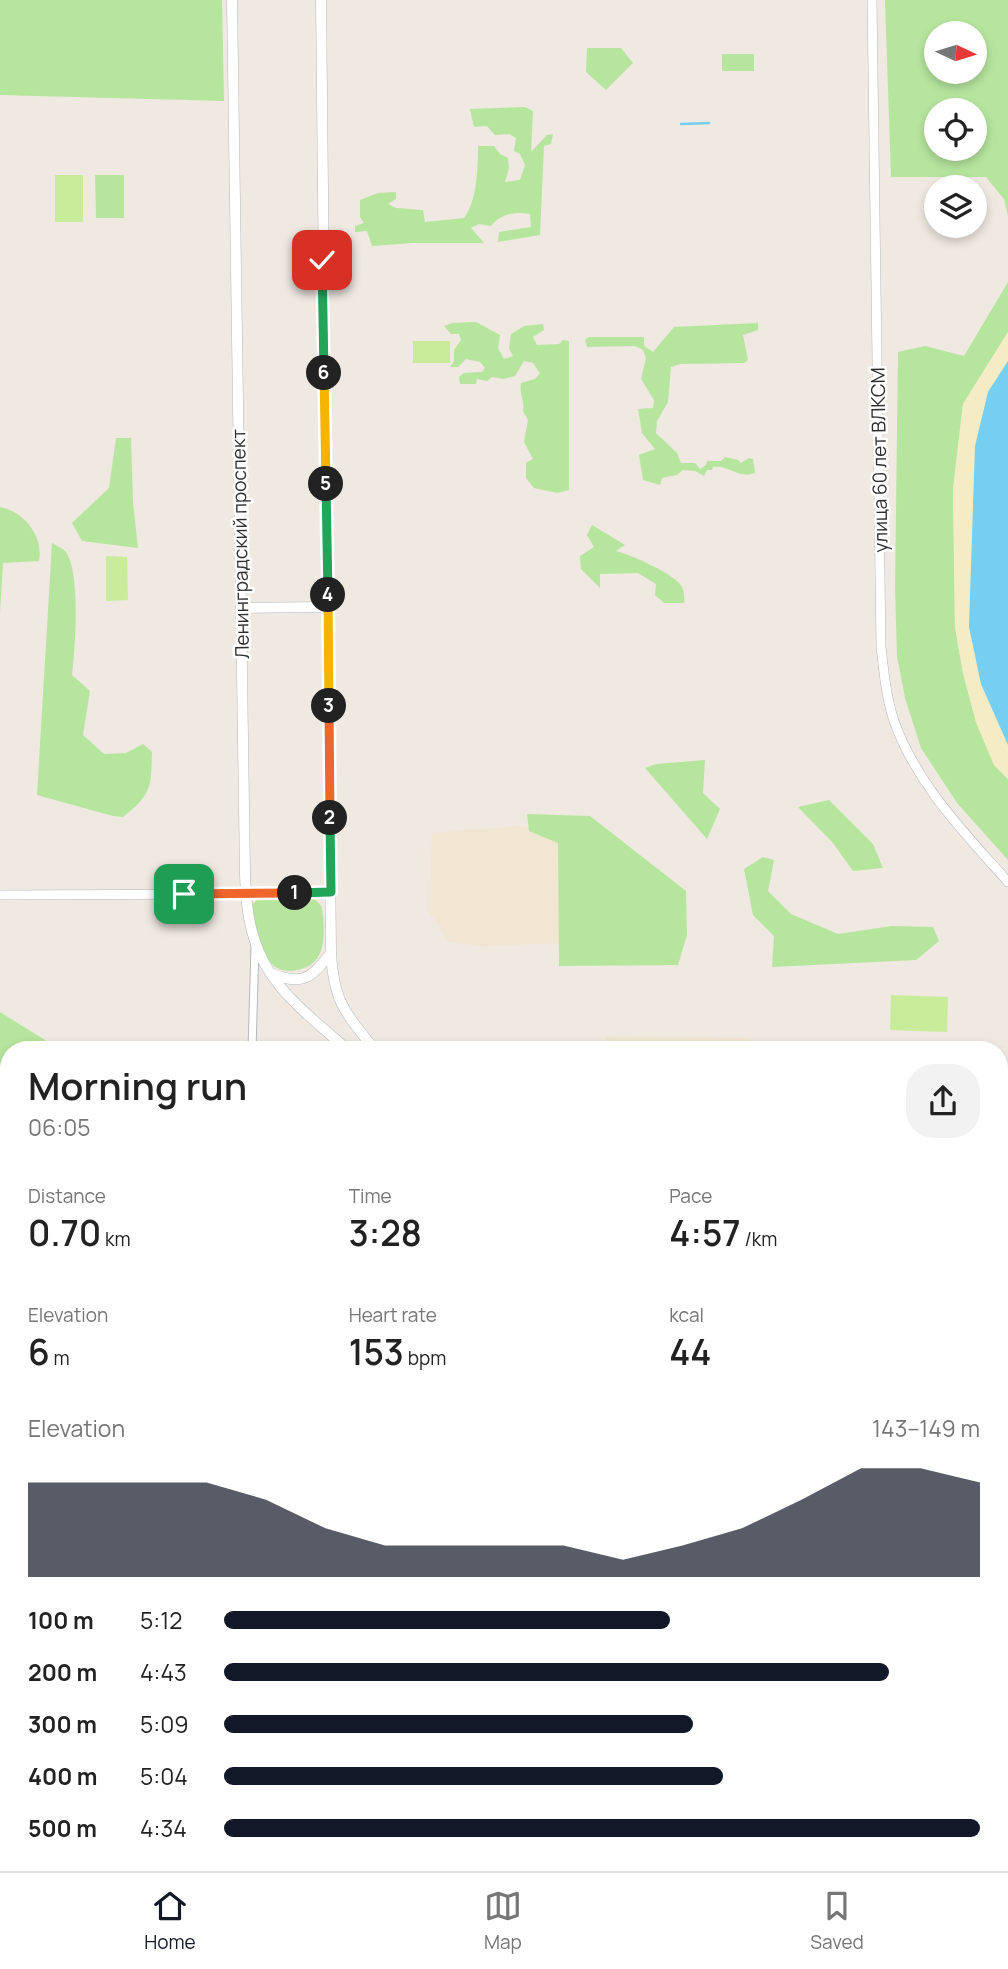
<!DOCTYPE html>
<html lang="en">
<head>
<meta charset="utf-8">
<style>
	:root { --surface:#fff; --page:#f2f2f2; --text:#222; --muted:#767676; --line:#e0e0e0; --accent:#111827 }
	body { margin:0; font-family:Manrope,sans-serif; background:var(--page); color:var(--text); height:100vh; display:flex; flex-direction:column; font-size:26px; white-space:nowrap }
	* { box-sizing:border-box; margin:0 }
	p { font-size:23px; color:var(--muted) }
	.icon { flex:none; width:38px; height:38px; fill:none; stroke:currentColor; stroke-width:2; stroke-linecap:round; stroke-linejoin:round }
	.map { position:relative; flex:1; overflow:hidden }
	.drawer { position:absolute; left:0px; top:1041px; width:1008px; height:831px; display:flex; flex-direction:column; background:var(--surface); border-radius:28px 28px 0 0; box-shadow:0 4px 10px #0003 }
	.drawer>* { flex:none }
	.needle { width:46px; rotate:94deg }
	.buttons { position:absolute; left:924px; top:21px; display:grid; gap:14px }
	.buttons a { display:grid; place-items:center; width:63px; height:63px; border-radius:50%; background:var(--surface); box-shadow:0 4px 10px #0003; font-size:35px }
	.pin { position:absolute; display:grid; place-items:center; width:60px; height:60px; color:#fff; margin:-30px; border-radius:14px; box-shadow:0 4px 10px #0006 }
	.km { position:absolute; width:35px; height:35px; margin:-18px; border-radius:50%; background:#222; color:#fff; font-size:19px; line-height:35px; text-align:center }
	.round { display:grid; place-items:center; flex:none; width:74px; height:74px; border-radius:28px; background:var(--page) }
	.overview { display:flex; align-items:center; justify-content:space-between; height:119px; padding:0 28px }
	h1 { font-size:38px; font-weight:600; line-height:52px }
	.metrics { display:grid; grid-template-columns:repeat(3,1fr); gap:10px; height:119px; padding:7px 28px }
	.metrics div { display:grid; align-content:center }
	.metrics b { font-size:35px; font-weight:600 }
	.metrics small { font-size:19px; font-weight:400 }
	.metrics p { font-size:19px }
	.chart { height:196px; padding:14px 28px }
	.chart p { display:flex; justify-content:space-between }
	.chart svg { width:100%; height:126px; margin-top:7px; fill:var(--accent); opacity:.7 }
	ul { padding:0 28px; list-style:none; font-size:23px }
	li { display:grid; grid-template-columns:112px 84px 1fr; align-items:center; height:52px }
	li i { height:18px; border-radius:9px; background:var(--accent) }
	.dock { display:flex; justify-content:space-around; align-items:center; height:98px; border-top:2px solid var(--line); background:var(--surface); font-size:19px; color:var(--muted) }
	.dock a { display:grid; justify-items:center; gap:4px }
	.dock .active { color:var(--accent) }
	.map>svg:first-child { display:block }
	.education { fill:#f0e6d1 }
	.green { fill:#b6e59e; fill-rule:evenodd }
	.sand { fill:#f3ecc5 }
	.pitch { fill:#c9ec9a }
	.water { fill:#75cff0 }
	.lines { fill:none; stroke-linecap:round; stroke-linejoin:round }
	.stream { stroke:#75cff0; stroke-width:2.5 }
	.river { stroke:#75cff0; stroke-width:14 }
	.minor-casing { stroke:#b4b7c1; stroke-width:9 }
	.tertiary-casing { stroke:#b4b7c1; stroke-width:10 }
	.secondary-casing { stroke:#b4b7c1; stroke-width:11 }
	.minor { stroke:#fff; stroke-width:7 }
	.tertiary { stroke:#fff; stroke-width:9 }
	.secondary { stroke:#fff; stroke-width:10 }
	.split-1-casing { stroke:#fff; stroke-width:14 }
	.split-2-casing { stroke:#fff; stroke-width:14 }
	.split-3-casing { stroke:#fff; stroke-width:14 }
	.split-4-casing { stroke:#fff; stroke-width:14 }
	.split-5-casing { stroke:#fff; stroke-width:14 }
	.split-6-casing { stroke:#fff; stroke-width:14 }
	.split-7-casing { stroke:#fff; stroke-width:14 }
	.split-1 { stroke:#f0652b; stroke-width:9 }
	.split-2 { stroke:#22a559; stroke-width:9 }
	.split-3 { stroke:#f0652b; stroke-width:9 }
	.split-4 { stroke:#f5b400; stroke-width:9 }
	.split-5 { stroke:#22a559; stroke-width:9 }
	.split-6 { stroke:#f5b400; stroke-width:9 }
	.split-7 { stroke:#22a559; stroke-width:9 }
	.labels { text-anchor:middle; dominant-baseline:central; stroke-width:5; stroke-linejoin:round; paint-order:stroke }
	.street-label { font-size:19px; fill:#2e2e2e; stroke:#fff }
</style>
</head>
<body>
<div class="map">
<svg width="1008" height="1871" viewBox="0 0 1008 1871">
	<rect width="100%" height="100%" fill="#efe9e1"/>
	<path class="education" d="M518,826L597,836L570,943L482,946L449,942L429,911L432,833Z
		M606,1036L744,1038L756,1041L761,1050H607Z"/>
	<path class="green" d="M0,0H222L224,101L0,95Z
		M885,0H1008V216L1004,199L986,177H891ZM936,33H975V72H936ZM936,110H975V149H936Z
		M587,48H621L633,63L606,90L586,72Z
		M722,54H754V71H722Z
		M525,107L533,111L531,152L547,135L553,134L551,144L544,146L540,235L498,242L499,232L531,227L530,214C515,211 500,214 491,226L479,224L471,228L484,243H412L372,246L367,231L355,232V226L364,223L360,217V200L378,193L396,192V199L388,204L396,208L423,210L425,222L464,218C477,202 478,168 478,146H494L500,154L508,158L509,168L505,182L520,180L525,165L520,154L514,151L516,138L509,134L495,135L487,126L474,127L470,109Z
		M95,175H124V218H96Z
		M1008,282V332L963,404L953,489L955,627L963,673L976,722L994,765L1008,779V860L957,803L921,748L905,698L897,656L895,589L898,352L925,346L964,356Z
		M476,322L500,335L498,348L504,359L513,356L509,348L511,334L524,326L543,324L544,330L533,337L537,345L559,344L563,340L569,341V490L557,493L534,488L526,478V463L533,459L524,442L528,420L523,411C525,400 519,394 521,383L535,379L540,373L533,363L524,361L515,376L503,379L492,377L487,381L477,379L476,384H460L459,377L464,373L482,372L485,368L480,362L466,359L458,367H450L454,361V350L461,340L459,334H451L444,326L452,323Z
		M758,323V330L743,335L748,360L744,363L680,364L671,367L668,402L657,421L656,433L677,453L681,463H695L700,469L706,465L707,461H721L725,457L738,460L741,463L749,458L753,459L755,473C736,479 731,465 713,467L712,470H707L704,476L695,471L683,470L677,475L662,478L660,485L643,480L639,455L655,449L642,433L638,409L653,408L654,400L641,379L646,358L643,350L635,346L587,347L585,340L589,337H644V346L653,352L674,327Z
		M116,438H131L133,502L138,548L82,541L72,523L109,488Z
		M0,507C24,511 44,537 39,561L3,563L0,613Z
		M592,525L625,545L616,551C629,554 669,572 678,582C684,587 685,596 684,603H664L655,595L656,584L638,573L600,574V588L581,569L580,556L594,547L587,535Z
		M52,543C56,545 63,549 66,552C81,575 75,648 72,675L90,691L83,735L104,754L126,753L143,744L152,752C151,787 152,794 123,817L113,816L37,795Z
		M705,760L703,793L720,809L707,839L645,768L656,764Z
		M829,800L873,844L883,868L853,871L833,843L798,807Z
		M527,814L590,816L686,891L687,935L678,965L559,966L558,843L529,831Z
		M763,857L774,860L768,891L791,914L838,934L892,926L933,927L939,941L916,960L772,967L774,936L753,915L744,869Z
		M308,896C314,899 318,901 321,906C325,917 325,946 319,955C315,964 306,968 297,970C262,978 256,932 251,907L258,898Z
		M0,1012L61,1050H9V1852H0Z
		M1008,1554V1678L999,1682V1558Z
		M999,1702H1008V1829L999,1830Z
		M101,1864H556L553,1871H110Z
		M579,1864H683L681,1869L648,1864L628,1871H590Z
		M804,1864H921L906,1871H808Z"/>
	<path class="sand" d="M1008,332V361L988,392L981,684L1008,745V779L994,765L976,722L963,673L955,627L953,489L963,404Z"/>
	<path class="pitch" d="M55,175H83V222H55Z
		M413,341H450V363H413Z
		M106,556L127,557L128,600L106,601Z
		M891,995L948,997L947,1032L890,1030Z"/>
	<path class="water" d="M1008,361V745L981,684L969,627L975,446L988,392Z
		M0,1852H9V1864H101L110,1871H85L79,1865H69L53,1871L0,1869Z"/>
	<g class="lines">
		<path class="stream" d="M681,124L709,123
			M0,1116L9,1122
			M9,1777L4,1781L9,1798"/>
		<path class="river" d="M508,1871L517,1864"/>
		<g class="minor-casing">
			<path id="minor" d="M252,1050L255,946"/>
		</g>
		<g class="tertiary-casing">
			<path id="tertiary" d="M872,0L881,647C884,672 886,697 894,721C917,785 964,832 1008,882
				M0,895L245,894
				M999,1418L1008,1413"/>
		</g>
		<g class="secondary-casing">
			<path id="secondary" d="M232,0L245,874C247,969 281,992 348,1050
				M321,0L331,953C334,1003 345,1012 375,1050
				M241,608L328,607
				M245,894L331,893
				M270,973C303,986 310,979 331,953
				M766,1864L769,1871
				M780,1864L783,1871"/>
		</g>
		<use href="#minor" class="minor"/>
		<use href="#tertiary" class="tertiary"/>
		<use href="#secondary" class="secondary"/>
	</g>
	<g class="lines">
		<g class="split-1-casing">
			<path id="split-1" d="M184,894L295,893"/>
		</g>
		<g class="split-2-casing">
			<path id="split-2" d="M295,893L331,892L330,818"/>
		</g>
		<g class="split-3-casing">
			<path id="split-3" d="M329,706L330,818"/>
		</g>
		<g class="split-4-casing">
			<path id="split-4" d="M328,595L329,706"/>
		</g>
		<g class="split-5-casing">
			<path id="split-5" d="M326,484L328,595"/>
		</g>
		<g class="split-6-casing">
			<path id="split-6" d="M324,373L326,484"/>
		</g>
		<g class="split-7-casing">
			<path id="split-7" d="M322,260L324,373"/>
		</g>
		<use href="#split-1" class="split-1"/>
		<use href="#split-2" class="split-2"/>
		<use href="#split-3" class="split-3"/>
		<use href="#split-4" class="split-4"/>
		<use href="#split-5" class="split-5"/>
		<use href="#split-6" class="split-6"/>
		<use href="#split-7" class="split-7"/>
	</g>
	<g class="labels">
		<g class="street-label">
			<text transform="translate(879 460) rotate(-91)">улица 60 лет ВЛКСМ</text>
			<text transform="translate(240 544) rotate(-91)">Ленинградский проспект</text>
		</g>
	</g>
</svg>
<div class="buttons">
<a><svg class="needle" viewBox="-14 -14 28 28"><path d="M0-13l5 13h-10z" fill="#e53935"/><path d="M0 13l5-13h-10z" fill="#767676"/></svg></a>
<a><svg class="icon" aria-label="locate" viewBox="0 0 24 24"><circle cx="12" cy="12" r="6"/><path d="M12 2v4M12 18v4M2 12h4M18 12h4"/></svg></a>
<a><svg class="icon" aria-label="layers" viewBox="0 0 24 24"><path d="M12 4l9 5-9 5-9-5zM3 14l9 5 9-5"/></svg></a>
</div>
<div class="pin" style="left:184px;top:894px;background:#1e9e55"><svg class="icon" aria-label="arrive" viewBox="0 0 24 24"><path d="M6 21V4h12l-3 4 3 4H6"/></svg></div>
<div class="pin" style="left:322px;top:260px;background:#d93025"><svg class="icon" aria-label="check" viewBox="0 0 24 24"><path d="M5 12l5 5 9-10"/></svg></div>
<b class="km" style="left:295px;top:893px">1</b>
<b class="km" style="left:330px;top:818px">2</b>
<b class="km" style="left:329px;top:706px">3</b>
<b class="km" style="left:328px;top:595px">4</b>
<b class="km" style="left:326px;top:484px">5</b>
<b class="km" style="left:324px;top:373px">6</b>
<section class="drawer">
<div class="overview"><div><h1>Morning run</h1><p>06:05</p></div><a class="round"><svg class="icon" aria-label="share" viewBox="0 0 24 24"><path d="M12 15V3M7 8l5-5 5 5M5 13v7h14v-7"/></svg></a></div>
<div class="metrics">
<div><p>Distance</p><b>0.70<small> km</small></b></div>
<div><p>Time</p><b>3:28</b></div>
<div><p>Pace</p><b>4:57<small> /km</small></b></div>
</div>
<div class="metrics">
<div><p>Elevation</p><b>6<small> m</small></b></div>
<div><p>Heart rate</p><b>153<small> bpm</small></b></div>
<div><p>kcal</p><b>44</b></div>
</div>
<div class="chart"><p><span>Elevation</span>143–149 m</p>
<svg viewBox="0 0 160 44" preserveAspectRatio="none"><path d="M0 44V11L10 11L20 11L30 11L40 17L50 27L60 33L70 33L80 33L90 33L100 38L110 33L120 27L130 17L140 6L150 6L160 11V44z"/></svg>
</div>
<ul>
<li><b>100 m</b>5:12<i style="width:59%"></i></li>
<li><b>200 m</b>4:43<i style="width:88%"></i></li>
<li><b>300 m</b>5:09<i style="width:62%"></i></li>
<li><b>400 m</b>5:04<i style="width:66%"></i></li>
<li><b>500 m</b>4:34<i style="width:100%"></i></li>
</ul>
</section>
</div>
<nav class="dock">
<a class="active"><svg class="icon" aria-label="home" viewBox="0 0 24 24"><path d="M3 11l9-7 9 7M6 9v11h12V9"/></svg>Home</a>
<a><svg class="icon" aria-label="map" viewBox="0 0 24 24"><path d="M3 6l6-2 6 2 6-2v14l-6 2-6-2-6 2zM9 4v14M15 6v14"/></svg>Map</a>
<a><svg class="icon" aria-label="saved" viewBox="0 0 24 24"><path d="M7 4h10v16l-5-4-5 4z"/></svg>Saved</a>
</nav>
</body>
</html>
